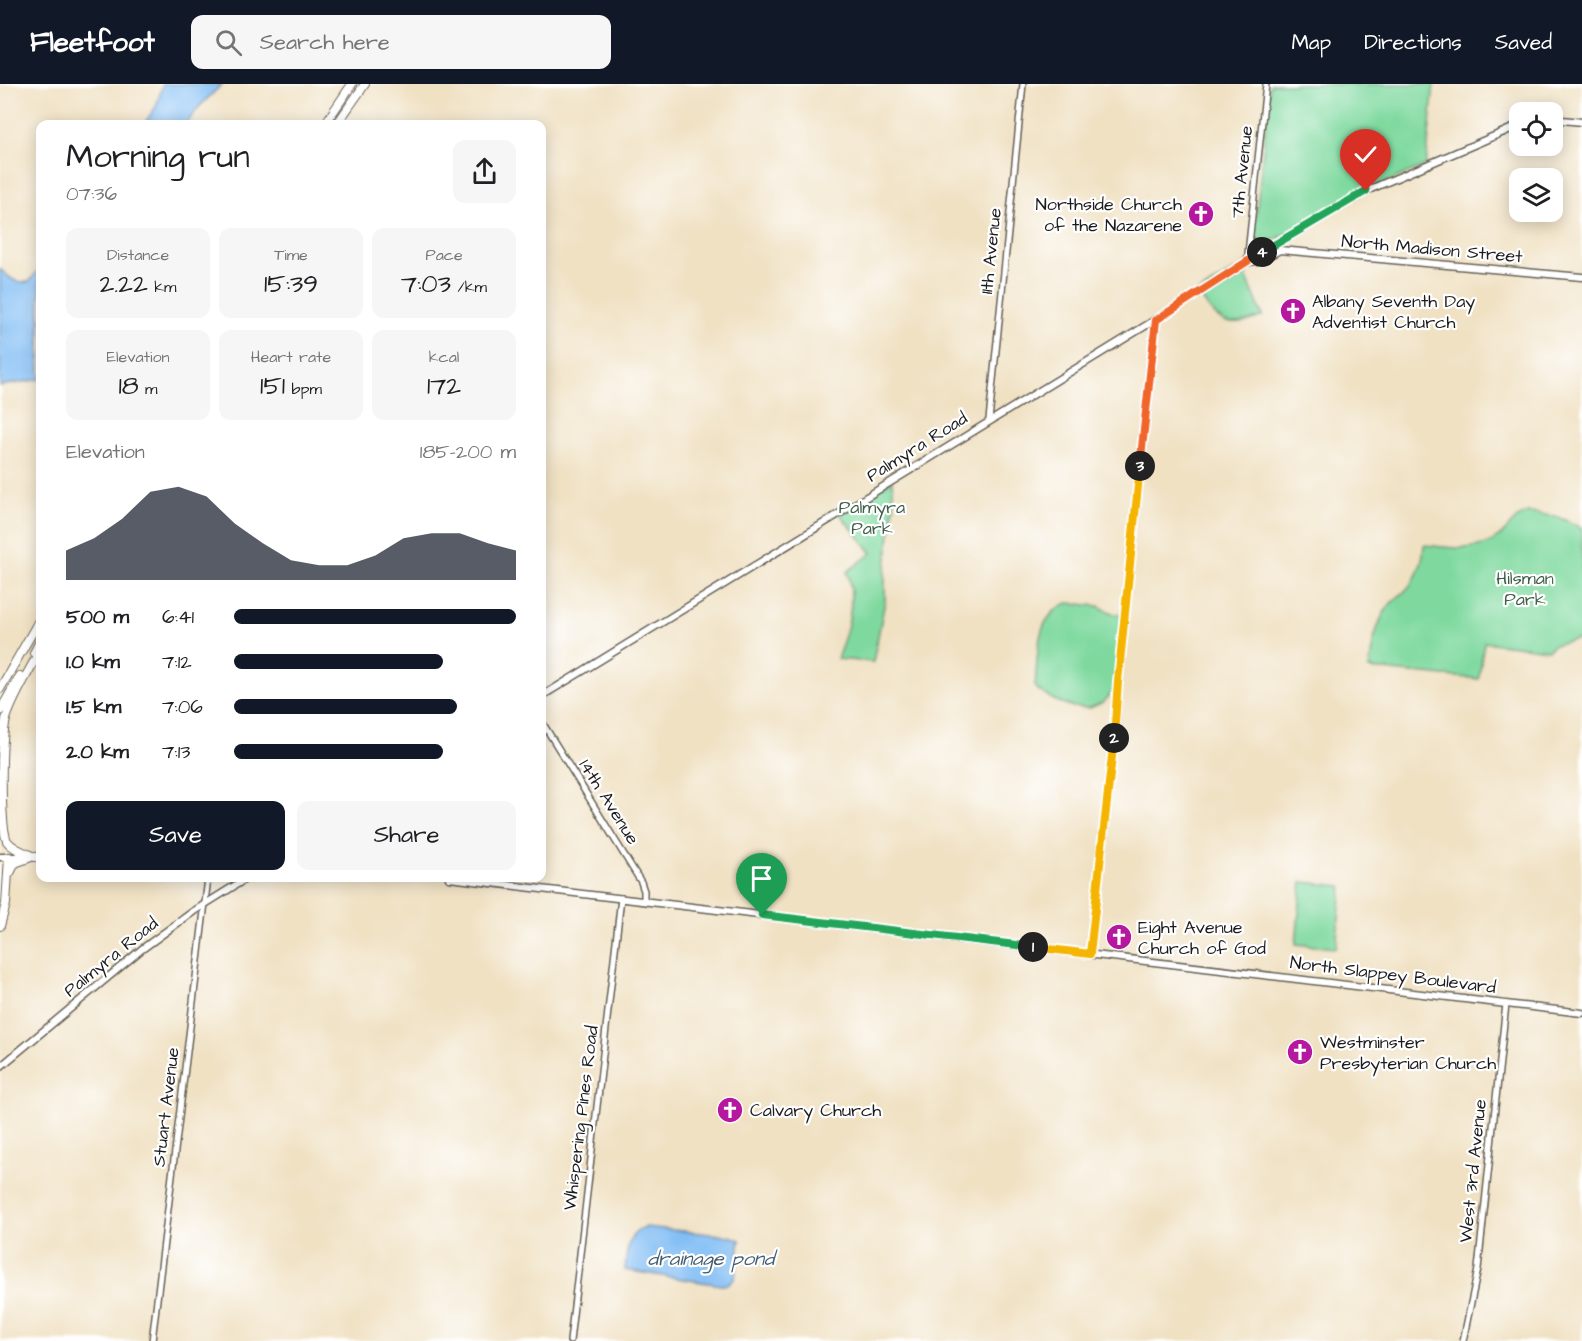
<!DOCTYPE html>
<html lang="en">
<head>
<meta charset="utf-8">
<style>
	:root { --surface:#fff; --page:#f6f6f6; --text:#202124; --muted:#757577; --accent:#111827 }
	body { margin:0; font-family:"Architects Daughter",sans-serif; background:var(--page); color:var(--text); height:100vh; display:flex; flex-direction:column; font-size:22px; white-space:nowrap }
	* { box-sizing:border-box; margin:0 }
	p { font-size:20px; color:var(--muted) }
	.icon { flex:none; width:33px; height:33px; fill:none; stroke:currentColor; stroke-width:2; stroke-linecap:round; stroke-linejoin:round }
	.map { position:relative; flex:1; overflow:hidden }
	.side { position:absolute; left:36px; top:36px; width:510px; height:762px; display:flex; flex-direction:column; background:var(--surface); border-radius:12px; box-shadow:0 3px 15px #0003 }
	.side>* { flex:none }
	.buttons { position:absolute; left:1509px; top:18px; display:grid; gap:12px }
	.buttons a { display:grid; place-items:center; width:54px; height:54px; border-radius:12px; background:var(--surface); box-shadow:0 3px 15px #0003; font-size:30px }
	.pin { position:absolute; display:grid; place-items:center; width:51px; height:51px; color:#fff; margin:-62px -26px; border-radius:50% 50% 50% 0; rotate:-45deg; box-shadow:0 0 6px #0007 }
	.pin .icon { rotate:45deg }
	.km { position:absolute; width:30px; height:30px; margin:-15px; border-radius:50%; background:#222; color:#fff; font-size:16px; line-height:30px; text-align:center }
	.round { display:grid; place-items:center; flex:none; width:63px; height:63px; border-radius:12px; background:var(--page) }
	.headline { display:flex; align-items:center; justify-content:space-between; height:102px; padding:0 30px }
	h1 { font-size:33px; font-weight:600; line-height:45px }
	.figures { display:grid; grid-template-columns:repeat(3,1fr); gap:9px; height:102px; padding:6px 30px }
	.figures div { display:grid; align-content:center; border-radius:12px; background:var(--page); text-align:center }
	.figures b { font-size:26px; font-weight:600 }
	.figures small { font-size:16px; font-weight:400 }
	.figures p { font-size:16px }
	.chart { height:168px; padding:12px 30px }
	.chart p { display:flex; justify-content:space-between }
	.chart svg { width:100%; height:108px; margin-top:6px; fill:var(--accent); opacity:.7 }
	.cta { display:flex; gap:12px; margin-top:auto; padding:12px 30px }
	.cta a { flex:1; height:69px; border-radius:12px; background:var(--accent); color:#fff; font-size:24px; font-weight:600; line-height:69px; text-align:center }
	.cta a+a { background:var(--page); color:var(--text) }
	ul { padding:0 30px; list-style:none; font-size:20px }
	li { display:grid; grid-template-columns:96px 72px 1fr; align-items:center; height:45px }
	li i { height:15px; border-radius:8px; background:var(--accent) }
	header { display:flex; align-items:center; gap:36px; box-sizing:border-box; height:84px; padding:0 30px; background:var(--accent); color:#fff }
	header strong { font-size:28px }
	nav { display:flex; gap:33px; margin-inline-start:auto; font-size:21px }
	.search { width:420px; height:54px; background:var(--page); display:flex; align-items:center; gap:15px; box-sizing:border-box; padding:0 21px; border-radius:12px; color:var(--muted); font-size:22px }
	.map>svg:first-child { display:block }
	.green { fill:#7fd99f; stroke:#4e7a5e; stroke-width:1.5 }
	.water { fill:#81bdf4; stroke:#4e6c88; stroke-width:1.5 }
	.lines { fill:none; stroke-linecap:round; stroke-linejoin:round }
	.tertiary-casing { stroke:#666156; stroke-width:8 }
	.secondary-casing { stroke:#666156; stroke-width:9 }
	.primary-casing { stroke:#666156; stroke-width:9 }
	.motorway-casing { stroke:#666156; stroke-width:10 }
	.tertiary { stroke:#fff; stroke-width:5 }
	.secondary { stroke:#fff; stroke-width:6 }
	.primary { stroke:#fff; stroke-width:6 }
	.motorway { stroke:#fff; stroke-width:8 }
	.split-1-casing { stroke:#fff; stroke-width:12 }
	.split-2-casing { stroke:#fff; stroke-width:12 }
	.split-3-casing { stroke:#fff; stroke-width:12 }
	.split-4-casing { stroke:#fff; stroke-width:12 }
	.split-5-casing { stroke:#fff; stroke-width:12 }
	.split-1 { stroke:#22a559; stroke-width:8 }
	.split-2 { stroke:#f5b400; stroke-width:8 }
	.split-3 { stroke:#f5b400; stroke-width:8 }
	.split-4 { stroke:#f0652b; stroke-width:8 }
	.split-5 { stroke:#22a559; stroke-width:8 }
	.labels { text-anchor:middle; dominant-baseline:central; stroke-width:4.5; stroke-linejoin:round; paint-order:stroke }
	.street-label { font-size:18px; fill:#1c1c1c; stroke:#fff }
	.poi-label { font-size:18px; fill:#1c1c1c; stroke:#fff; text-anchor:start }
	.park-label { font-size:18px; fill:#3f5e4a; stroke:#fff }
	.water-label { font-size:20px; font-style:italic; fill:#445c72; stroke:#fff }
</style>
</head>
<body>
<header>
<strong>Fleetfoot</strong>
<div class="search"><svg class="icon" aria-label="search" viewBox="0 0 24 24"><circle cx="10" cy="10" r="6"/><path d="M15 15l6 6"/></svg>Search here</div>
<nav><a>Map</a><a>Directions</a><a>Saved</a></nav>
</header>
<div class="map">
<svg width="1582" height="1257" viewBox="0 0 1582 1257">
	<rect width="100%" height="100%" fill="#fff"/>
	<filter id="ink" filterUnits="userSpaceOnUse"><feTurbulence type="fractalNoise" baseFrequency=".0167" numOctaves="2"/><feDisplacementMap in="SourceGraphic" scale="12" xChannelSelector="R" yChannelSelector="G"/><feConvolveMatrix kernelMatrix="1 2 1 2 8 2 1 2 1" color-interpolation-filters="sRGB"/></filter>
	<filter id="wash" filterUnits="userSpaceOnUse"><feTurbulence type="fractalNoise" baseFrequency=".008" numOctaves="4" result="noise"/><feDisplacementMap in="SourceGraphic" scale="24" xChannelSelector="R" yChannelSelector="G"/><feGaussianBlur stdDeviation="1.35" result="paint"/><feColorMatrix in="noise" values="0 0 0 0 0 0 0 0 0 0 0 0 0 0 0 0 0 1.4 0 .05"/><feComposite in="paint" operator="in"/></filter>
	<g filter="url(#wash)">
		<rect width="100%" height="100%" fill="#f0e1c3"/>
		<path class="green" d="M1270,0H1434L1426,81L1366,107L1305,143L1271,157L1257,156L1254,151Z
			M1246,179V192L1263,232C1226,247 1218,239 1198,209Z
			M892,396L894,422L885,489V517L873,578L837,575C847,549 857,516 847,488L872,469L839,429Z
			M1529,429C1549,431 1565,433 1582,445V554L1553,561L1548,566L1484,558L1479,595L1369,585C1372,564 1375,541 1388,523C1392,517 1399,513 1405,507C1417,495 1423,478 1424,461C1449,464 1479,469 1500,452C1510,444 1514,432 1529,429Z
			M1068,519L1098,522L1114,530L1125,531L1116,604L1104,618L1090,624L1073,623L1054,616L1039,607L1035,602C1039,571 1033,533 1068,519Z
			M1302,798L1342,802L1336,864L1296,860Z"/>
		<path class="water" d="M163,0H222L199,23L186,40H144L156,23Z
			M40,184V295L0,302V185C10,194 15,200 29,198Z
			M645,1143L730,1152L740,1156L735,1194L729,1200L721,1201L625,1186C627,1168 626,1150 645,1143Z"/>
	</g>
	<g filter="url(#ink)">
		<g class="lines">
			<g class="tertiary-casing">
				<path id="tertiary" d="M1247,179L1266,0
					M989,336L1023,0
					M542,638L641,798L644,807V817
					M1090,870L1117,632L1118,597L1156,235
					M152,1257L208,794
					M570,1257L621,814
					M1463,1257L1478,1185L1506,920"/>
			</g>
			<g class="secondary-casing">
				<path id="secondary" d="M1552,35L1582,38
					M1248,178L1258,177L1280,166L1582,193
					M542,612L1230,190L1256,172L1366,107L1520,41
					M0,983L142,865L194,827L247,794"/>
			</g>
			<g class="primary-casing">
				<path id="primary" d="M0,773H40
					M449,794L1582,929"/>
			</g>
			<g class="motorway-casing">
				<path id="motorway" d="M325,40L352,0
					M337,40L365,0
					M34,569L40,557
					M0,605L40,535
					M0,627L20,592
					M35,773C25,769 13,765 7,757C0,741 0,652 7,632C15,609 29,588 40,566
					M10,789L15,779L31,773
					M0,842L6,820L9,773"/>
			</g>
			<use href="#tertiary" class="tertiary"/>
			<use href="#secondary" class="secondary"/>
			<use href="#primary" class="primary"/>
			<use href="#motorway" class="motorway"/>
		</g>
	</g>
	<g class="lines" filter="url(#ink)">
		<g class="split-1-casing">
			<path id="split-1" d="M762,831L1033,863"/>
		</g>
		<g class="split-2-casing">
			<path id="split-2" d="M1033,863L1090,870L1114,654"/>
		</g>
		<g class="split-3-casing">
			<path id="split-3" d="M1114,654L1118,597L1140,382"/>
		</g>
		<g class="split-4-casing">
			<path id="split-4" d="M1140,382L1156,236L1262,168"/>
		</g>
		<g class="split-5-casing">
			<path id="split-5" d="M1262,168L1366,107"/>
		</g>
		<use href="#split-1" class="split-1"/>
		<use href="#split-2" class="split-2"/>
		<use href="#split-3" class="split-3"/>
		<use href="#split-4" class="split-4"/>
		<use href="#split-5" class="split-5"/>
	</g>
	<defs>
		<g id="church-disc" transform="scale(1.35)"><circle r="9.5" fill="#b5179e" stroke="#fff"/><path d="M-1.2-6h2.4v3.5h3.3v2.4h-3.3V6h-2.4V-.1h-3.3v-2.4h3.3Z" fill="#fff"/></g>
	</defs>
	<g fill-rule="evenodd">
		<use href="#church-disc" x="1201" y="130"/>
		<use href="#church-disc" x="1293" y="227"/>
		<use href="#church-disc" x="1119" y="853"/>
		<use href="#church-disc" x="1300" y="968"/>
		<use href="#church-disc" x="730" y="1026"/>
	</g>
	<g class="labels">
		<g class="street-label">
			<text transform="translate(1242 88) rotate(-84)">7th Avenue</text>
			<text transform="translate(1432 165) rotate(5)">North Madison Street</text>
			<text transform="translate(991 167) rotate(-84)">11th Avenue</text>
			<text transform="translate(917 363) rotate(-32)">Palmyra Road</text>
			<text transform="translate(609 718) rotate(58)">14th Avenue</text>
			<text transform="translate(111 873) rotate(-39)">Palmyra Road</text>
			<text transform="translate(1393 891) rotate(7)">North Slappey Boulevard</text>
			<text transform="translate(166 1023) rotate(-83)">Stuart Avenue</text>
			<text transform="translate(581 1034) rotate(-83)">Whispering Pines Road</text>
			<text transform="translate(1473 1087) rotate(-84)">West 3rd Avenue</text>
		</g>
		<g class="poi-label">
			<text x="1182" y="120" text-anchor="end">Northside Church<tspan x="1182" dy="21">of the Nazarene</tspan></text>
			<text x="1312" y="217">Albany Seventh Day<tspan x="1312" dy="21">Adventist Church</tspan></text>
			<text x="1138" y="843">Eight Avenue<tspan x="1138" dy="21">Church of God</tspan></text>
			<text x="1320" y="958">Westminster<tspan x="1320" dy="21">Presbyterian Church</tspan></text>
			<text x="750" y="1026">Calvary Church</text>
		</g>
		<g class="park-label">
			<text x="872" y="423">Palmyra<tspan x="872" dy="21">Park</tspan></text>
			<text x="1525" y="494">Hilsman<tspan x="1525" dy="21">Park</tspan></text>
		</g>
		<g class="water-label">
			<text x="711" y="1175">drainage pond</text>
		</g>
	</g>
</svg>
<div class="buttons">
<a><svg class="icon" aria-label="locate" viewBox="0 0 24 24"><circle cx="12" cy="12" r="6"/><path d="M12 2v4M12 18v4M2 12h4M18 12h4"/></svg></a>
<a><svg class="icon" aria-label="layers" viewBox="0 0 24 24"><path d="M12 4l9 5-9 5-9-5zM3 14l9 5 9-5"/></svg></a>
</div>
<div class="pin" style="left:762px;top:831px;background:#1e9e55"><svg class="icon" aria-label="arrive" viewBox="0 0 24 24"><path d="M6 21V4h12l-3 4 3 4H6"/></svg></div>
<div class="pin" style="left:1366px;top:107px;background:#d93025"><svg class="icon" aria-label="check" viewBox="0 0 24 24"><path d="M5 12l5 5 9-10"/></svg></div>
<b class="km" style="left:1033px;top:863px">1</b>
<b class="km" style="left:1114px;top:654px">2</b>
<b class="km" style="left:1140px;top:382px">3</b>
<b class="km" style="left:1262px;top:168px">4</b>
<section class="side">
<div class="headline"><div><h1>Morning run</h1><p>07:36</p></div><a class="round"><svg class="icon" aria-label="share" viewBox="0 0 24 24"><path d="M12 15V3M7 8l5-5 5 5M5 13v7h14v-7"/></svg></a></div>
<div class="figures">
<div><p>Distance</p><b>2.22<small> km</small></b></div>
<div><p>Time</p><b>15:39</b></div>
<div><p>Pace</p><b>7:03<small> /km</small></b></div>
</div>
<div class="figures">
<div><p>Elevation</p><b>18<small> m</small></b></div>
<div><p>Heart rate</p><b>151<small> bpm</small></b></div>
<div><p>kcal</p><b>172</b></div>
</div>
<div class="chart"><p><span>Elevation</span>185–200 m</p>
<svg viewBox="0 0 160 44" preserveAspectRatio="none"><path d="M0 44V32L10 27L20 19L30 8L40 6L50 10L60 21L70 29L80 36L90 38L100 38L110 34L120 27L130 25L140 25L150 29L160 32V44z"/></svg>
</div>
<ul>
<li><b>500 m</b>6:41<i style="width:100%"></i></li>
<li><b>1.0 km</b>7:12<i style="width:74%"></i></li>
<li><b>1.5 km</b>7:06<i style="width:79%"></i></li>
<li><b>2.0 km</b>7:13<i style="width:74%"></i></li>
</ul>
<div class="cta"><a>Save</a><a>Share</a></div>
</section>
</div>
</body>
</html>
